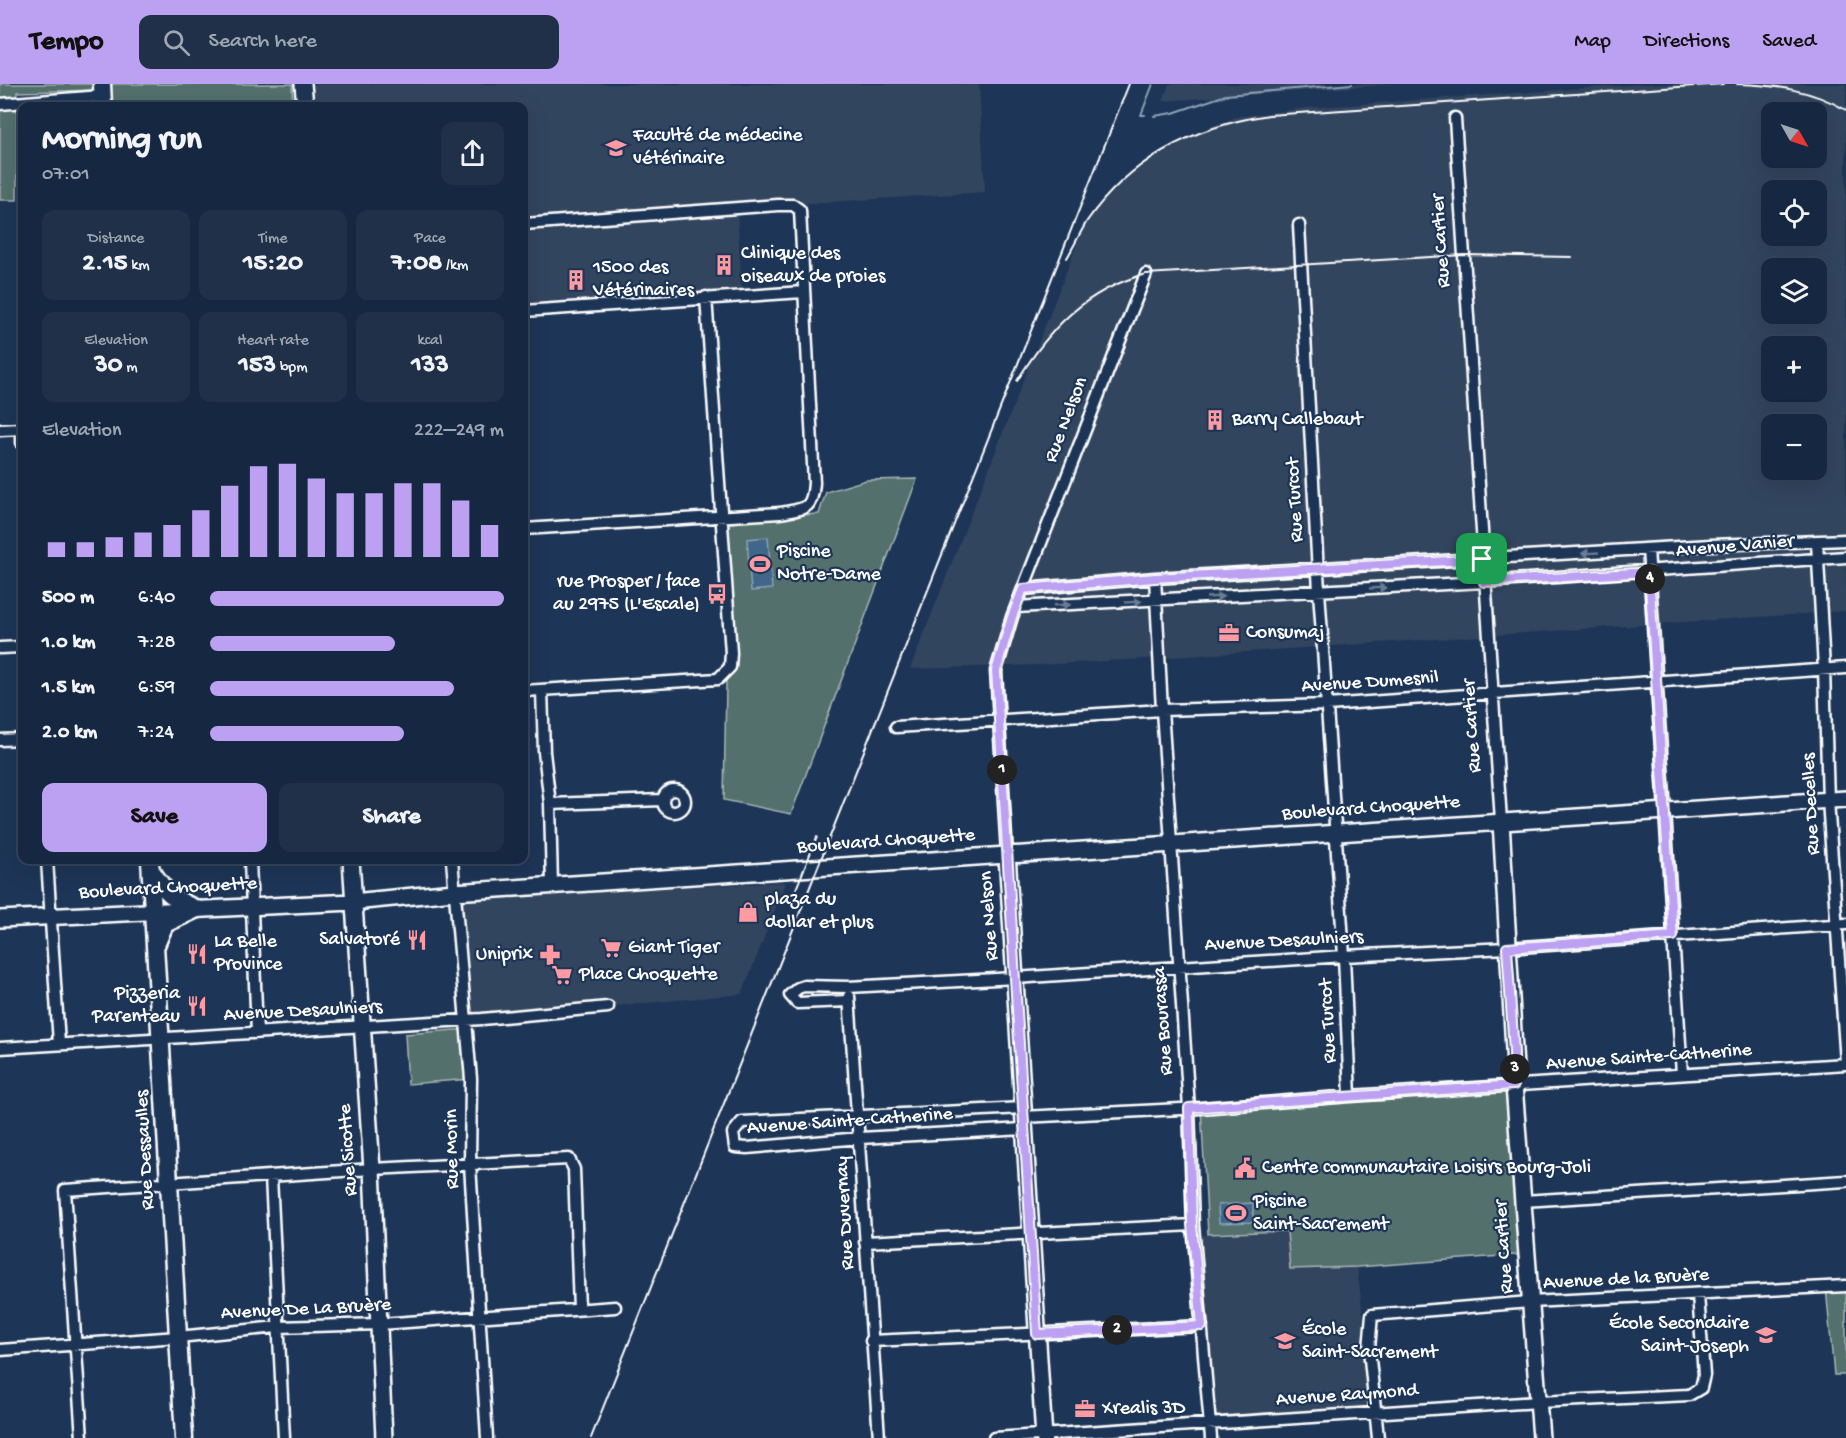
<!DOCTYPE html>
<html lang="en">
<head>
<meta charset="utf-8">
<style>
	:root { --surface:#162841; --page:#1f3048; --text:#f1f3f6; --muted:#9ea6b1; --line:#35445a; --accent:#bca0f2 }
	body { margin:0; font-family:"Gochi Hand",sans-serif; background:var(--page); color:var(--text); height:100vh; display:flex; flex-direction:column; font-size:22px; white-space:nowrap }
	* { box-sizing:border-box; margin:0 }
	p { font-size:20px; color:var(--muted) }
	.icon { flex:none; width:33px; height:33px; fill:none; stroke:currentColor; stroke-width:2; stroke-linecap:round; stroke-linejoin:round }
	.map { position:relative; flex:1; overflow:hidden }
	.panel { position:absolute; left:18px; top:18px; width:510px; height:762px; display:flex; flex-direction:column; background:var(--surface); border-radius:12px; box-shadow:0 6px 24px #0002,0 0 0 2px var(--line) }
	.panel>* { flex:none }
	.needle { width:39px; rotate:129deg }
	.fabs { position:absolute; left:1761px; top:18px; display:grid; gap:12px }
	.fabs a { display:grid; place-items:center; width:66px; height:66px; border-radius:12px; background:var(--surface); box-shadow:0 6px 24px #0002,0 0 0 2px var(--line); font-size:30px }
	.pin { position:absolute; display:grid; place-items:center; width:51px; height:51px; color:#fff; margin:-26px; border-radius:12px; box-shadow:0 3px 9px #0006 }
	.km { position:absolute; width:30px; height:30px; margin:-15px; border-radius:50%; background:#222; color:#fff; font-size:16px; line-height:30px; text-align:center }
	.round { display:grid; place-items:center; flex:none; width:63px; height:63px; border-radius:12px; background:var(--page) }
	.headline { display:flex; align-items:center; justify-content:space-between; height:102px; padding:0 24px }
	h1 { font-size:33px; font-weight:700; line-height:45px }
	.stats { display:grid; grid-template-columns:repeat(3,1fr); gap:9px; height:102px; padding:6px 24px }
	.stats div { display:grid; align-content:center; border-radius:12px; background:var(--page); text-align:center }
	.stats b { font-size:26px; font-weight:700 }
	.stats small { font-size:16px; font-weight:400 }
	.stats p { font-size:16px }
	.chart { height:168px; padding:12px 24px }
	.chart p { display:flex; justify-content:space-between }
	.chart svg { width:100%; height:108px; margin-top:6px; stroke:var(--accent); stroke-width:6 }
	.cta { display:flex; gap:12px; margin-top:auto; padding:12px 24px }
	.cta a { flex:1; height:69px; border-radius:12px; background:var(--accent); color:#111; font-size:24px; font-weight:700; line-height:69px; text-align:center }
	.cta a+a { background:var(--page); color:var(--text) }
	ul { padding:0 24px; list-style:none; font-size:20px }
	li { display:grid; grid-template-columns:96px 72px 1fr; align-items:center; height:45px }
	li i { height:15px; border-radius:8px; background:var(--accent) }
	header { display:flex; align-items:center; gap:36px; box-sizing:border-box; height:84px; padding:0 30px; background:var(--accent); color:#111 }
	header strong { font-size:28px }
	nav { display:flex; gap:33px; margin-inline-start:auto; font-size:21px }
	.search { width:420px; height:54px; background:var(--page); display:flex; align-items:center; gap:15px; box-sizing:border-box; padding:0 21px; border-radius:12px; color:var(--muted); font-size:22px }
	.map>svg:first-child { display:block }
	.built { fill:#33445e; fill-rule:evenodd }
	.green { fill:#536f6c; stroke:#a9b7b6; stroke-width:1.5 }
	.water { fill:#416689; stroke:#8da3b8; stroke-width:1.5 }
	.lines { fill:none; stroke-linecap:round; stroke-linejoin:round }
	.stream { stroke:#8da3b8; stroke-width:2 }
	.street-casing { stroke:#fff; stroke-width:15 }
	.secondary-casing { stroke:#fff; stroke-width:20 }
	.primary-casing { stroke:#fff; stroke-width:21 }
	.street { stroke:#1d3557; stroke-width:10 }
	.secondary { stroke:#1d3557; stroke-width:15 }
	.primary { stroke:#1d3557; stroke-width:16 }
	.rail { stroke:#fff; stroke-width:2 }
	.oneway { fill:#6c7c92 }
	.route-casing { stroke:#fff; stroke-width:12 }
	.route { stroke:#bca0f2; stroke-width:8 }
	.labels { text-anchor:middle; dominant-baseline:central; stroke-width:4.5; stroke-linejoin:round; paint-order:stroke }
	.poi-label { font-size:20px; fill:#fff; stroke:#1d3557; text-anchor:start }
	.street-label { font-size:20px; fill:#fff; stroke:#1d3557 }
</style>
</head>
<body>
<header>
<strong>Tempo</strong>
<div class="search"><svg class="icon" aria-label="search" viewBox="0 0 24 24"><circle cx="10" cy="10" r="6"/><path d="M15 15l6 6"/></svg>Search here</div>
<nav><a>Map</a><a>Directions</a><a>Saved</a></nav>
</header>
<div class="map">
<svg width="1846" height="1354" viewBox="0 0 1846 1354">
	<rect width="100%" height="100%" fill="#1d3557"/>
	<filter id="ink" filterUnits="userSpaceOnUse"><feTurbulence type="fractalNoise" baseFrequency=".0167" numOctaves="2"/><feDisplacementMap in="SourceGraphic" scale="12" xChannelSelector="R" yChannelSelector="G"/><feConvolveMatrix kernelMatrix="1 2 1 2 8 2 1 2 1" color-interpolation-filters="sRGB"/></filter>
	<g filter="url(#ink)">
		<path class="built" d="M303,0H979L985,108L737,124L742,212L524,229V22H305Z
			M1169,0H1398L1163,17Z
			M1641,0H1846V527L1144,575L1038,581L910,585L1085,140L1104,115L1142,80L1174,60L1200,47L1236,33L1306,24ZM1772,28H1816V74H1772ZM1772,106H1816V152H1772ZM1772,184H1816V230H1772ZM1772,262H1816V308H1772ZM1772,340H1816V386H1772Z
			M786,798L742,910L467,936L456,815Z
			M1288,1147L1290,1185L1357,1183L1375,1328L1210,1340L1194,1152Z"/>
		<path class="green" d="M0,0H102L99,6L17,8V116H0Z
			M111,0H292L293,22H112Z
			M917,395L791,730L724,716L726,600L723,440L781,432L819,430L826,408L866,396Z
			M467,945L471,995L408,1000L405,950Z
			M1514,1001L1527,1170L1357,1183L1290,1185L1287,1147L1208,1150L1201,1024Z
			M1846,1202V1291H1834L1826,1203Z"/>
		<path class="water" d="M768,453L772,505L751,507L747,455Z
			M1253,1119V1138L1219,1139L1218,1121Z"/>
		<g class="lines">
			<path class="stream" d="M1145,31H1141L1153,0
				M1154,32L1173,29L1226,11L1352,0"/>
			<g class="street-casing">
				<path id="street" d="M0,20L102,12
					M1455,34L1501,737
					M524,140L778,121H793L800,126L814,399C812,427 805,424 780,429L524,445
					M1299,141L1319,507L1344,872L1350,1012
					M524,227L803,208
					M22,345V360
					M0,346L22,345
					M1817,458L1824,585L1828,716L1846,979
					M1648,465L1682,990
					M1155,494L1162,626L1189,1024L1193,1141L1211,1354
					M1023,505L1155,494L1711,461L1846,456
					M1016,523L1484,498L1846,473
					M0,564L22,563
					M542,606L544,668L550,720L552,801
					M524,607L718,595L730,583L731,569L706,213
					M896,643L1162,626L1327,621L1846,584
					M0,656L22,655
					M663 717a11 11 0 1 1 22 0a11 11 0 1 1-22 0Z
					M550,720L662,716
					M1007,770L996,587L1012,533L1146,190
					M47,776L59,960
					M250,776L257,949
					M452,776L471,995L470,1081L487,1354
					M849,912L879,1354
					M849,917L797,919L790,911L798,904L804,902L848,903L1015,894L1344,872L1507,864L1846,840
					M0,964L482,935L608,923
					M1023,1024L742,1038L733,1049L735,1063L747,1064L860,1054L1024,1045
					M1023,1033L1201,1024L1350,1012L1846,980
					M271,1093L284,1354
					M1523,1117L1846,1097
					M865,1158L1193,1141
					M871,1257L1202,1242
					M0,1266L178,1253L278,1243L380,1240L615,1223
					M82,1354L65,1106L372,1085L569,1075L574,1085L579,1225
					M994,1354L1538,1318L1689,1311L1701,1304L1704,1291L1698,1211
					M1378,1354L1369,1265L1372,1231L1530,1218L1846,1202"/>
			</g>
			<g class="secondary-casing">
				<path id="secondary" d="M303,0L305,22
					M1501,737L1515,983L1514,1001L1541,1354
					M1007,770L1044,1354
					M351,776L372,1085L384,1354
					M0,835L353,818L454,808L1846,715"/>
			</g>
			<g class="primary-casing">
				<path id="primary" d="M102,0L103,22
					M150,776L184,1354
					M151,786C166,809 171,814 197,825
					M156,861L165,840L197,825"/>
			</g>
			<use href="#street" class="street"/>
			<use href="#secondary" class="secondary"/>
			<use href="#primary" class="primary"/>
			<path class="rail" d="M1737,0C1776,1 1812,6 1846,26
				M1067,174C1074,162 1080,149 1087,137C1131,74 1195,42 1269,31L1723,0
				M1017,297C1049,245 1085,206 1146,190L1464,171L1572,173
				M794,810L817,753
				M591,1354L1129,0"/>
		</g>
		<defs><path id="oneway-solid" d="M-6-.8H1V-3.2L6.5 0L1 3.2V.8H-6Z" transform="scale(1.5)"/></defs>
		<g class="oneway">
			<use href="#oneway-solid" transform="translate(1590 469) rotate(177)"/>
			<use href="#oneway-solid" transform="translate(1378 504) rotate(-3)"/>
			<use href="#oneway-solid" transform="translate(1215 513) rotate(-3)"/>
			<use href="#oneway-solid" transform="translate(1133 518) rotate(-4)"/>
			<use href="#oneway-solid" transform="translate(1062 521) rotate(-2)"/>
		</g>
	</g>
	<g class="lines" filter="url(#ink)">
		<g class="route-casing">
			<path id="route" d="M1482,475L1484,498L1649,488L1673,852L1507,864L1514,968V1001L1189,1024L1192,1141L1202,1242L1037,1250L996,587L1012,533L1023,505L1155,494Z"/>
		</g>
		<use href="#route" class="route"/>
	</g>
	<defs>
		<g id="university-bare" transform="scale(1.62)"><path d="M0-5L7-2L0 1L-7-2ZM-4 1L0 2.5L4 1V4Q0 6-4 4Z" fill="#ff9aa2" stroke="#1d3557" stroke-width="2.5" paint-order="stroke"/></g>
		<g id="building-bare" transform="scale(1.62)"><path d="M-4-6H4V6H1V3H-1V6H-4ZM-2.5-4.3h1.7v1.8h-1.7ZM.8-4.3h1.7v1.8H.8ZM-2.5-1h1.7V.8h-1.7ZM.8-1h1.7V.8H.8Z" fill="#ff9aa2" stroke="#1d3557" stroke-width="2.5" paint-order="stroke"/></g>
		<g id="stadium-bare" transform="scale(1.62)"><path d="M0-5a6.5 5 0 1 0 0 10a6.5 5 0 1 0 0-10ZM-3.5-1.8h7v3.6h-7Z" fill="#ff9aa2" stroke="#1d3557" stroke-width="2.5" paint-order="stroke"/></g>
		<g id="bus-bare" transform="scale(1.62)"><path d="M-5-6H5V4H4V6H2V4H-2V6H-4V4H-5ZM-3.5-4V0h7V-4ZM-3.5 1.2v1.5H-2V1.2ZM2 1.2v1.5H3.5V1.2Z" fill="#ff9aa2" stroke="#1d3557" stroke-width="2.5" paint-order="stroke"/></g>
		<g id="office-bare" transform="scale(1.62)"><path d="M-6-3h4V-5.5h4V-3h4V5H-6ZM-1-4.5V-3h2v-1.5ZM-6 0V1H6V0Z" fill="#ff9aa2" stroke="#1d3557" stroke-width="2.5" paint-order="stroke"/></g>
		<g id="shop-bare" transform="scale(1.62)"><path d="M-5-2.5h2.3a2.7 3.5 0 0 1 5.4 0H5L5.5 6h-11ZM-1.5-2.5h3a1.5 2.3 0 0 0-3 0Z" fill="#ff9aa2" stroke="#1d3557" stroke-width="2.5" paint-order="stroke"/></g>
		<g id="restaurant-bare" transform="scale(1.62)"><path d="M-5-6h1v4h1v-4h1v4h1v-4h1v5L-1.5 .5V6h-2V.5L-5-1ZM5-6V6H3V1.5H1.5Q1.5-4 5-6Z" fill="#ff9aa2" stroke="#1d3557" stroke-width="2.5" paint-order="stroke"/></g>
		<g id="supermarket-bare" transform="scale(1.62)"><path d="M-6-5.5h2.5l.6 2H6L4.5 2H-2.5L-4.4-4H-6ZM-1.5 3.2a1.3 1.3 0 1 0 .1 0ZM3 3.2a1.3 1.3 0 1 0 .1 0Z" fill="#ff9aa2" stroke="#1d3557" stroke-width="2.5" paint-order="stroke"/></g>
		<g id="pharmacy-bare" transform="scale(1.62)"><path d="M-2-6h4v4h4v4h-4v4h-4v-4h-4v-4h4Z" fill="#ff9aa2" stroke="#1d3557" stroke-width="2.5" paint-order="stroke"/></g>
		<g id="civic-bare" transform="scale(1.62)"><path d="M-.6-6.5H3V-4.5H.6V-3L4-1V1h2V6H-6V1h2V-1L-.6-3ZM-1.2 2.5V6h2.4V2.5Z" fill="#ff9aa2" stroke="#1d3557" stroke-width="2.5" paint-order="stroke"/></g>
		<g id="school-bare" transform="scale(1.62)"><path d="M0-5L7-2L0 1L-7-2ZM-4 1L0 2.5L4 1V4Q0 6-4 4Z" fill="#ff9aa2" stroke="#1d3557" stroke-width="2.5" paint-order="stroke"/></g>
	</defs>
	<g fill-rule="evenodd">
		<use href="#university-bare" x="616" y="64"/>
		<use href="#building-bare" x="724" y="181"/>
		<use href="#building-bare" x="576" y="196"/>
		<use href="#building-bare" x="1215" y="336"/>
		<use href="#stadium-bare" x="760" y="480"/>
		<use href="#bus-bare" x="717" y="510"/>
		<use href="#office-bare" x="1229" y="549"/>
		<use href="#shop-bare" x="748" y="828"/>
		<use href="#restaurant-bare" x="417" y="856"/>
		<use href="#supermarket-bare" x="611" y="864"/>
		<use href="#restaurant-bare" x="197" y="870"/>
		<use href="#pharmacy-bare" x="550" y="871"/>
		<use href="#supermarket-bare" x="562" y="891"/>
		<use href="#restaurant-bare" x="197" y="922"/>
		<use href="#civic-bare" x="1245" y="1084"/>
		<use href="#stadium-bare" x="1236" y="1129"/>
		<use href="#school-bare" x="1766" y="1251"/>
		<use href="#school-bare" x="1285" y="1257"/>
		<use href="#office-bare" x="1085" y="1325"/>
	</g>
	<g class="labels">
		<g class="poi-label">
			<text x="633" y="52">Faculté de médecine<tspan x="633" dy="23">vétérinaire</tspan></text>
			<text x="741" y="170">Clinique des<tspan x="741" dy="23">oiseaux de proies</tspan></text>
			<text x="593" y="184">1500 des<tspan x="593" dy="23">Vétérinaires</tspan></text>
			<text x="1232" y="336">Barry Callebaut</text>
			<text x="777" y="468">Piscine<tspan x="777" dy="23">Notre-Dame</tspan></text>
			<text x="700" y="498" text-anchor="end">rue Prosper / face<tspan x="700" dy="23">au 2975 (L'Escale)</tspan></text>
			<text x="1246" y="549">Consumaj</text>
			<text x="765" y="816">plaza du<tspan x="765" dy="23">dollar et plus</tspan></text>
			<text x="400" y="856" text-anchor="end">Salvatoré</text>
			<text x="214" y="858">La Belle<tspan x="214" dy="23">Province</tspan></text>
			<text x="628" y="864">Giant Tiger</text>
			<text x="533" y="871" text-anchor="end">Uniprix</text>
			<text x="579" y="891">Place Choquette</text>
			<text x="180" y="910" text-anchor="end">Pizzeria<tspan x="180" dy="23">Parenteau</tspan></text>
			<text x="1262" y="1084">Centre communautaire Loisirs Bourg-Joli</text>
			<text x="1253" y="1118">Piscine<tspan x="1253" dy="23">Saint-Sacrement</tspan></text>
			<text x="1749" y="1240" text-anchor="end">École Secondaire<tspan x="1749" dy="23">Saint-Joseph</tspan></text>
			<text x="1302" y="1246">École<tspan x="1302" dy="23">Saint-Sacrement</tspan></text>
			<text x="1102" y="1325">Xrealis 3D</text>
		</g>
		<g class="street-label">
			<text transform="translate(1442 157) rotate(-94)">Rue Cartier</text>
			<text transform="translate(1067 336) rotate(-69)">Rue Nelson</text>
			<text transform="translate(1296 416) rotate(-93)">Rue Turcot</text>
			<text transform="translate(1735 463) rotate(-5)">Avenue Vanier</text>
			<text transform="translate(1370 599) rotate(-4)">Avenue Dumesnil</text>
			<text transform="translate(1473 642) rotate(-94)">Rue Cartier</text>
			<text transform="translate(1812 720) rotate(-93)">Rue Decelles</text>
			<text transform="translate(1371 725) rotate(-4)">Boulevard Choquette</text>
			<text transform="translate(886 758) rotate(-4)">Boulevard Choquette</text>
			<text transform="translate(168 805) rotate(-3)">Boulevard Choquette</text>
			<text transform="translate(990 832) rotate(-94)">Rue Nelson</text>
			<text transform="translate(1284 858) rotate(-3)">Avenue Desaulniers</text>
			<text transform="translate(303 928) rotate(-3)">Avenue Desaulniers</text>
			<text transform="translate(1164 937) rotate(-94)">Rue Bourassa</text>
			<text transform="translate(1329 937) rotate(-93)">Rue Turcot</text>
			<text transform="translate(1649 974) rotate(-4)">Avenue Sainte-Catherine</text>
			<text transform="translate(850 1038) rotate(-4)">Avenue Sainte-Catherine</text>
			<text transform="translate(453 1065) rotate(-91)">Rue Morin</text>
			<text transform="translate(146 1066) rotate(-93)">Rue Dessaulles</text>
			<text transform="translate(349 1066) rotate(-94)">Rue Sicotte</text>
			<text transform="translate(846 1129) rotate(-93)">Rue Duvernay</text>
			<text transform="translate(1505 1163) rotate(-94)">Rue Cartier</text>
			<text transform="translate(1626 1196) rotate(-3)">Avenue de la Bruère</text>
			<text transform="translate(306 1226) rotate(-3)">Avenue De La Bruère</text>
			<text transform="translate(1347 1312) rotate(-4)">Avenue Raymond</text>
		</g>
	</g>
</svg>
<div class="fabs">
<a><svg class="needle" viewBox="-14 -14 28 28"><path d="M0-13l5 13h-10z" fill="#e53935"/><path d="M0 13l5-13h-10z" fill="#9ea6b1"/></svg></a>
<a><svg class="icon" aria-label="locate" viewBox="0 0 24 24"><circle cx="12" cy="12" r="6"/><path d="M12 2v4M12 18v4M2 12h4M18 12h4"/></svg></a>
<a><svg class="icon" aria-label="layers" viewBox="0 0 24 24"><path d="M12 4l9 5-9 5-9-5zM3 14l9 5 9-5"/></svg></a>
<a>+</a>
<a>−</a>
</div>
<div class="pin" style="left:1482px;top:475px;background:#1e9e55"><svg class="icon" aria-label="arrive" viewBox="0 0 24 24"><path d="M6 21V4h12l-3 4 3 4H6"/></svg></div>
<b class="km" style="left:1002px;top:686px">1</b>
<b class="km" style="left:1117px;top:1246px">2</b>
<b class="km" style="left:1515px;top:985px">3</b>
<b class="km" style="left:1650px;top:495px">4</b>
<section class="panel">
<div class="headline"><div><h1>Morning run</h1><p>07:01</p></div><a class="round"><svg class="icon" aria-label="share" viewBox="0 0 24 24"><path d="M12 15V3M7 8l5-5 5 5M5 13v7h14v-7"/></svg></a></div>
<div class="stats">
<div><p>Distance</p><b>2.15<small> km</small></b></div>
<div><p>Time</p><b>15:20</b></div>
<div><p>Pace</p><b>7:08<small> /km</small></b></div>
</div>
<div class="stats">
<div><p>Elevation</p><b>30<small> m</small></b></div>
<div><p>Heart rate</p><b>153<small> bpm</small></b></div>
<div><p>kcal</p><b>133</b></div>
</div>
<div class="chart"><p><span>Elevation</span>222–249 m</p>
<svg viewBox="0 0 160 44" preserveAspectRatio="none"><path d="M5 44V38M15 44V38M25 44V36M35 44V34M45 44V31M55 44V25M65 44V15M75 44V7M85 44V6M95 44V12M105 44V18M115 44V18M125 44V14M135 44V14M145 44V21M155 44V31"/></svg>
</div>
<ul>
<li><b>500 m</b>6:40<i style="width:100%"></i></li>
<li><b>1.0 km</b>7:28<i style="width:63%"></i></li>
<li><b>1.5 km</b>6:59<i style="width:83%"></i></li>
<li><b>2.0 km</b>7:24<i style="width:66%"></i></li>
</ul>
<div class="cta"><a>Save</a><a>Share</a></div>
</section>
</div>
</body>
</html>
